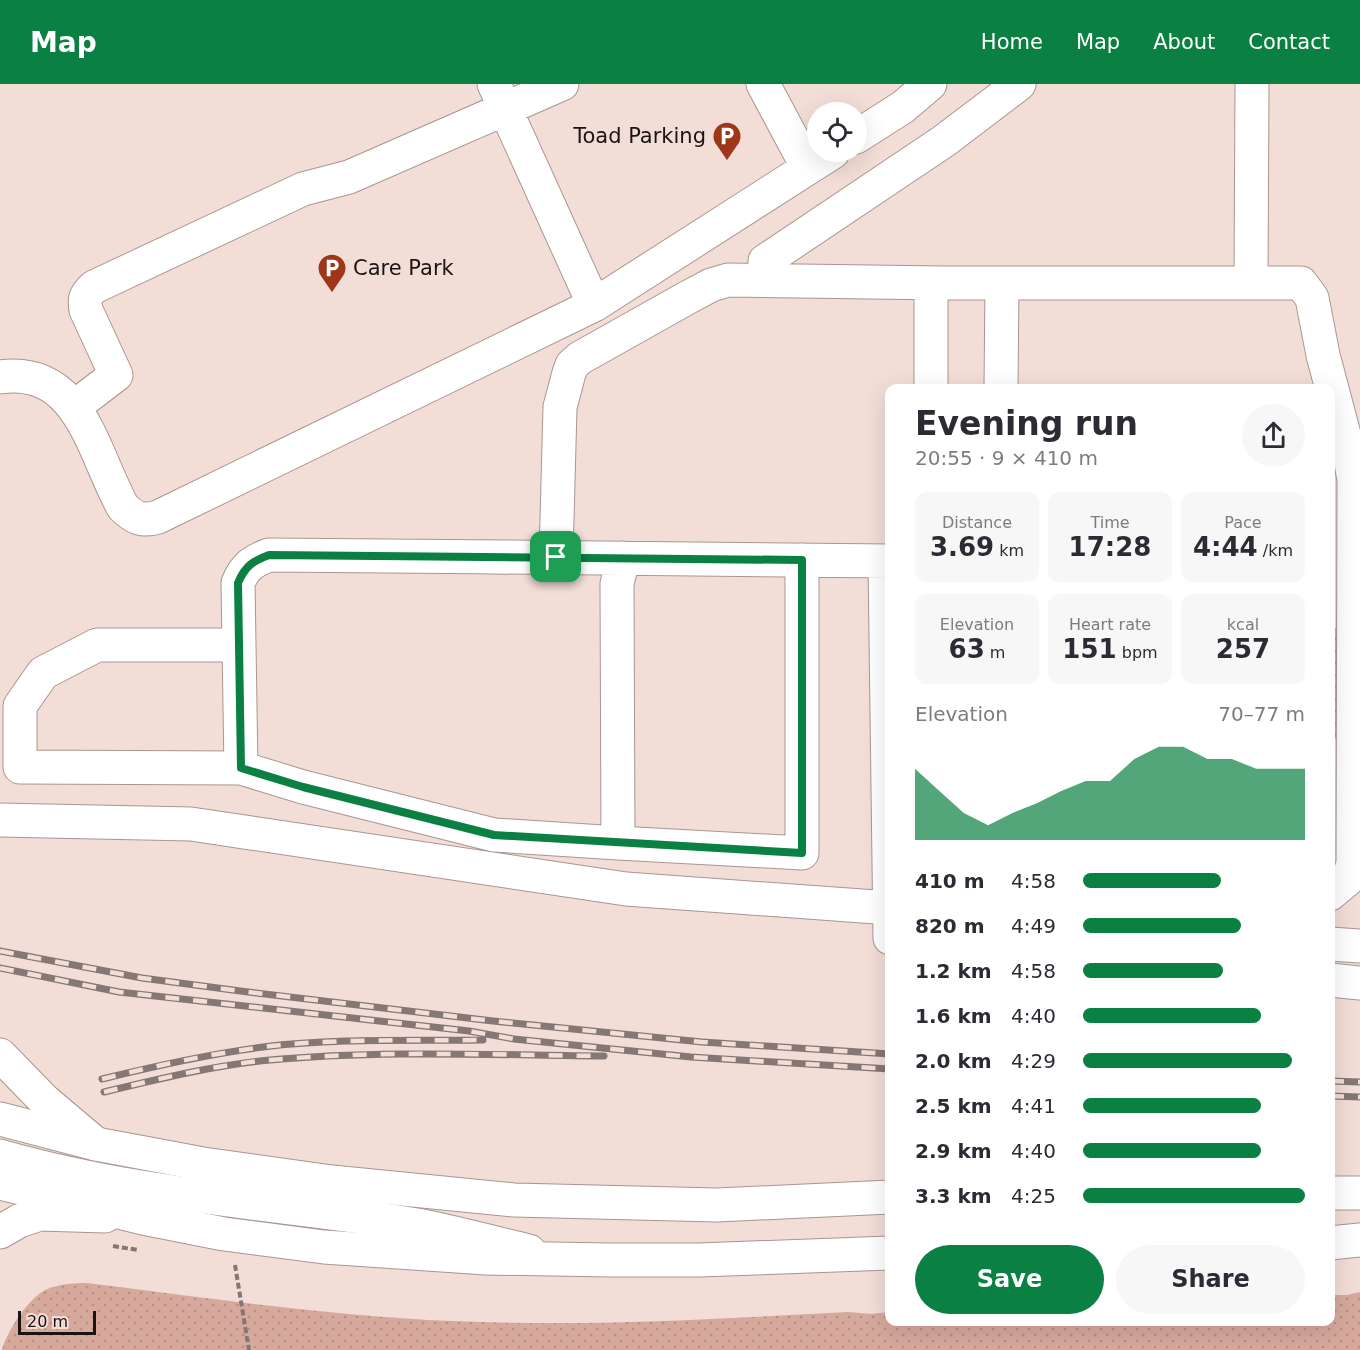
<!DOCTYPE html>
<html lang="en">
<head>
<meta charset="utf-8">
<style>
	:root { --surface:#fff; --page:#f7f7f7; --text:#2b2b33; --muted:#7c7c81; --accent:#0b8043 }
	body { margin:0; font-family:"DejaVu Sans",sans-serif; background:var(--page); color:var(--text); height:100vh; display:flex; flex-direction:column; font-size:22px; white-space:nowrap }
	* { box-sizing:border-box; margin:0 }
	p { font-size:20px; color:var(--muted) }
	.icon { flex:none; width:33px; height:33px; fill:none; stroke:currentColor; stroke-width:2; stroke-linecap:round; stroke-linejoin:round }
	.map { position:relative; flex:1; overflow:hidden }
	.sheet { position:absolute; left:885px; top:300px; width:450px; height:942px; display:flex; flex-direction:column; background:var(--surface); border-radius:12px; box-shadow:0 6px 24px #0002 }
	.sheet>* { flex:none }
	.controls { position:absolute; left:807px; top:18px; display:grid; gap:12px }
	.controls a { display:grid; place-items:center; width:60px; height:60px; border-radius:50%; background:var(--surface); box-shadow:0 6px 24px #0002; font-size:30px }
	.scale { position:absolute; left:18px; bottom:15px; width:78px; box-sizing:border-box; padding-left:6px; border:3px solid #1b1412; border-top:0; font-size:16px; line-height:21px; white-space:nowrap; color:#1b1412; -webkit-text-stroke:4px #f2ddd7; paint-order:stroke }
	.pin { position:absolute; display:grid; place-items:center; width:51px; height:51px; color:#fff; margin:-26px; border-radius:12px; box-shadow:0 3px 9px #0006 }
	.round { display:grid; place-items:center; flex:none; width:63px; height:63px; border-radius:32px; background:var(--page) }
	.headline { display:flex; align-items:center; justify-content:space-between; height:102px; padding:0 30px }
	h1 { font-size:33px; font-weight:800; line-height:45px }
	.figures { display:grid; grid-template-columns:repeat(3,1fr); gap:9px; height:102px; padding:6px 30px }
	.figures div { display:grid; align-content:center; border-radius:12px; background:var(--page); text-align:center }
	.figures b { font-size:26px; font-weight:800 }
	.figures small { font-size:16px; font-weight:400 }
	.figures p { font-size:16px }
	.chart { height:168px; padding:12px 30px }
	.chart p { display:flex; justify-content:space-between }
	.chart svg { width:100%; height:108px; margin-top:6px; fill:var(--accent); opacity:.7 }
	.action { display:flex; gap:12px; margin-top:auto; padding:12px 30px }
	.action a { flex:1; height:69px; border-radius:36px; background:var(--accent); color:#fff; font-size:24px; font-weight:800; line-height:69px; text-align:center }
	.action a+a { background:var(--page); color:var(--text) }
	ul { padding:0 30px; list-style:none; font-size:20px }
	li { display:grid; grid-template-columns:96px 72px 1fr; align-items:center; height:45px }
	li i { height:15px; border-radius:8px; background:var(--accent) }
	header { display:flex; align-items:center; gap:36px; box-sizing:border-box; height:84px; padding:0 30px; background:var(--accent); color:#fff }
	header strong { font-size:28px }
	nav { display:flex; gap:33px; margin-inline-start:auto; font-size:21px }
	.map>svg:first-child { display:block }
	.grass { fill:url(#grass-dots) }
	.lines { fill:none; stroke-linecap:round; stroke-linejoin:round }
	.minor-casing { stroke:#a99690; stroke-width:35 }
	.major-casing { stroke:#a99690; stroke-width:35 }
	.highway-casing { stroke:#a99690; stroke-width:35 }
	.path { stroke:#847773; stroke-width:4; stroke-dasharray:6 3; stroke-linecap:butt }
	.minor { stroke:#fff; stroke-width:33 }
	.major { stroke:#fff; stroke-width:33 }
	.highway { stroke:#fff; stroke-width:33 }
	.rail-casing { stroke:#857773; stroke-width:7 }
	.rail { stroke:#f2ddd7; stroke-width:4.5; stroke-dasharray:14; stroke-linecap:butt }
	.route-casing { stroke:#fff; stroke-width:12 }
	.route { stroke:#0b8043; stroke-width:8 }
	.labels { text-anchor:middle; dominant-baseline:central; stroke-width:4.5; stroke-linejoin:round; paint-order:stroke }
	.poi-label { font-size:21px; fill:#1b1412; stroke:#f2ddd7; text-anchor:end }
</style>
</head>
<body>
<header>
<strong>Map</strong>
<nav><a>Home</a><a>Map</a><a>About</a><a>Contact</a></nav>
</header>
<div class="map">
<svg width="1360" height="1266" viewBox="0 0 1360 1266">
	<defs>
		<pattern id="grass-dots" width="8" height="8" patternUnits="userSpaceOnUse" patternTransform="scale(1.5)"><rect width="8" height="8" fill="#d7a99d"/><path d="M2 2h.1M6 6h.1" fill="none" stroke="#b89186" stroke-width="1.8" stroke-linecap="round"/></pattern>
	</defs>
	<rect width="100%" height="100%" fill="#f2ddd7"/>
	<path class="grass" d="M1330,544H1340V655H1331Z
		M87,1199C209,1214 330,1232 453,1237C585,1243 716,1235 848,1228L871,1230L889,1228L890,1238H1330L1331,1211H1347L1360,1208V1266H2C7,1247 28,1215 45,1206C58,1200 73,1199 87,1199Z"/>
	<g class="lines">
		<g class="minor-casing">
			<path id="minor" d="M494,0L594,221
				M763,0L808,84
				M856,53L903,23L930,0
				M765,196V177L944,57L1019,0
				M931,199V304
				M1251,199L1252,0
				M0,293C81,282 93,370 123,423C134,434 143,438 158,433L594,221L833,68
				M1001,304L1002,199
				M74,323L116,291L86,226C84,215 85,211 94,203L303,105L349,93L562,0
				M556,473L560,323L569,289L572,281L580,274L685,215L711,201L728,196L944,199H1301L1312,214L1323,271L1350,373L1354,396L1353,780L1348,795L1330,810
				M623,474L617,500L618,759L494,751L303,703L241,684L238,499C245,482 253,477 269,471C476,473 683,474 890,477
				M885,477L890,854
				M239,561H97L43,589L20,622V683L241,684
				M0,736L191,740L626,805L890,824
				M618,759L802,769V476
				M1330,860L1360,862
				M1330,896L1360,899"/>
		</g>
		<g class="major-casing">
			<path id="major" d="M0,971L45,1017L96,1060
				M0,1072C132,1110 269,1119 405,1139C446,1145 488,1158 529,1167
				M0,1148L19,1137L40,1130L105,1132"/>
		</g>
		<g class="highway-casing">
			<path id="highway" d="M0,1035L96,1060L203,1080L332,1098L514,1116L717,1121L890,1113
				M0,1099L143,1134L224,1150L324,1163L486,1174L610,1176H699L890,1169
				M1330,1109H1360
				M1330,1159L1360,1156"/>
		</g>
		<path class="path" d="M113,1162L138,1166
			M235,1181L249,1266"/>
		<use href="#minor" class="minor"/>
		<use href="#major" class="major"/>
		<use href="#highway" class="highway"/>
		<g class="rail-casing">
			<path id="rail" d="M0,867L142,894L248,908L493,937L702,958L890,970
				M0,884L119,908L469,947L514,955L691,973L890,985
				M102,995C155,982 209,970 263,963C336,954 410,957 483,956
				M1330,997L1360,998
				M104,1008C158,995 215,981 270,976C381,966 492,971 604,972
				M1330,1012L1360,1013"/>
		</g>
		<use href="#rail" class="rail"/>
	</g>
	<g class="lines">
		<g class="route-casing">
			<path id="route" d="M269,471L802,476V769L494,751L303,703L241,684L238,499C245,482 253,477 269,471Z"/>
		</g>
		<use href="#route" class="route"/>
	</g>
	<defs>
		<g id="parking-pin" transform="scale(1.5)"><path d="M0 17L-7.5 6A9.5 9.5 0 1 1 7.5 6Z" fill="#9e3719" stroke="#f2ddd7"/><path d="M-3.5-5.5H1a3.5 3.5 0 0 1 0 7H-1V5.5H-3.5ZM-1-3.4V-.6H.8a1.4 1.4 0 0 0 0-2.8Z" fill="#fff"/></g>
	</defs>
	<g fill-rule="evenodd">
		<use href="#parking-pin" x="727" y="52"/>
		<use href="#parking-pin" x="332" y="184"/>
	</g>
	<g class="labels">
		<g class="poi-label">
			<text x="706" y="52">Toad Parking</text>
			<text x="353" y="184" text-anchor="start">Care Park</text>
		</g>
	</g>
</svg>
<div class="controls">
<a><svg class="icon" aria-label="locate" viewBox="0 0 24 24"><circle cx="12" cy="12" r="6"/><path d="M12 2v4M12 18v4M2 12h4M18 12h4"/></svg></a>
</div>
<div class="scale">20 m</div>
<div class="pin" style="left:556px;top:473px;background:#1e9e55"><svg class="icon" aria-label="arrive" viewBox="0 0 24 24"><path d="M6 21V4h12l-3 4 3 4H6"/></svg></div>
<section class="sheet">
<div class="headline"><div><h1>Evening run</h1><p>20:55 · 9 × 410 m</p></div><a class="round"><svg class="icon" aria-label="share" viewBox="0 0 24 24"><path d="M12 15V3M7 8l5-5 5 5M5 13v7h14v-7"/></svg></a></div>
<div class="figures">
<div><p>Distance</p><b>3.69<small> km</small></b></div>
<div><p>Time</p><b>17:28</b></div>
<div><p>Pace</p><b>4:44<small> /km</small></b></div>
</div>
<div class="figures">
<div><p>Elevation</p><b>63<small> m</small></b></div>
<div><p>Heart rate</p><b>151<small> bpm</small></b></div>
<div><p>kcal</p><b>257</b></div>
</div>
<div class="chart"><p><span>Elevation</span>70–77 m</p>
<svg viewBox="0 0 160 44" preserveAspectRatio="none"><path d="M0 44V15L10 24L20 33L30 38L40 33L50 29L60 24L70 20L80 20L90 11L100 6L110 6L120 11L130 11L140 15L150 15L160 15V44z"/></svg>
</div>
<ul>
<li><b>410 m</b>4:58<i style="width:62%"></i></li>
<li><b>820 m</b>4:49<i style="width:71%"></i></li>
<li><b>1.2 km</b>4:58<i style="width:63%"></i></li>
<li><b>1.6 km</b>4:40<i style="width:80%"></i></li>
<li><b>2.0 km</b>4:29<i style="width:94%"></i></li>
<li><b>2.5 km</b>4:41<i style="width:80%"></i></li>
<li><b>2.9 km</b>4:40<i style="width:80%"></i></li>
<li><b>3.3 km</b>4:25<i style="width:100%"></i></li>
</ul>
<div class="action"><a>Save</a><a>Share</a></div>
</section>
</div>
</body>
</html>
